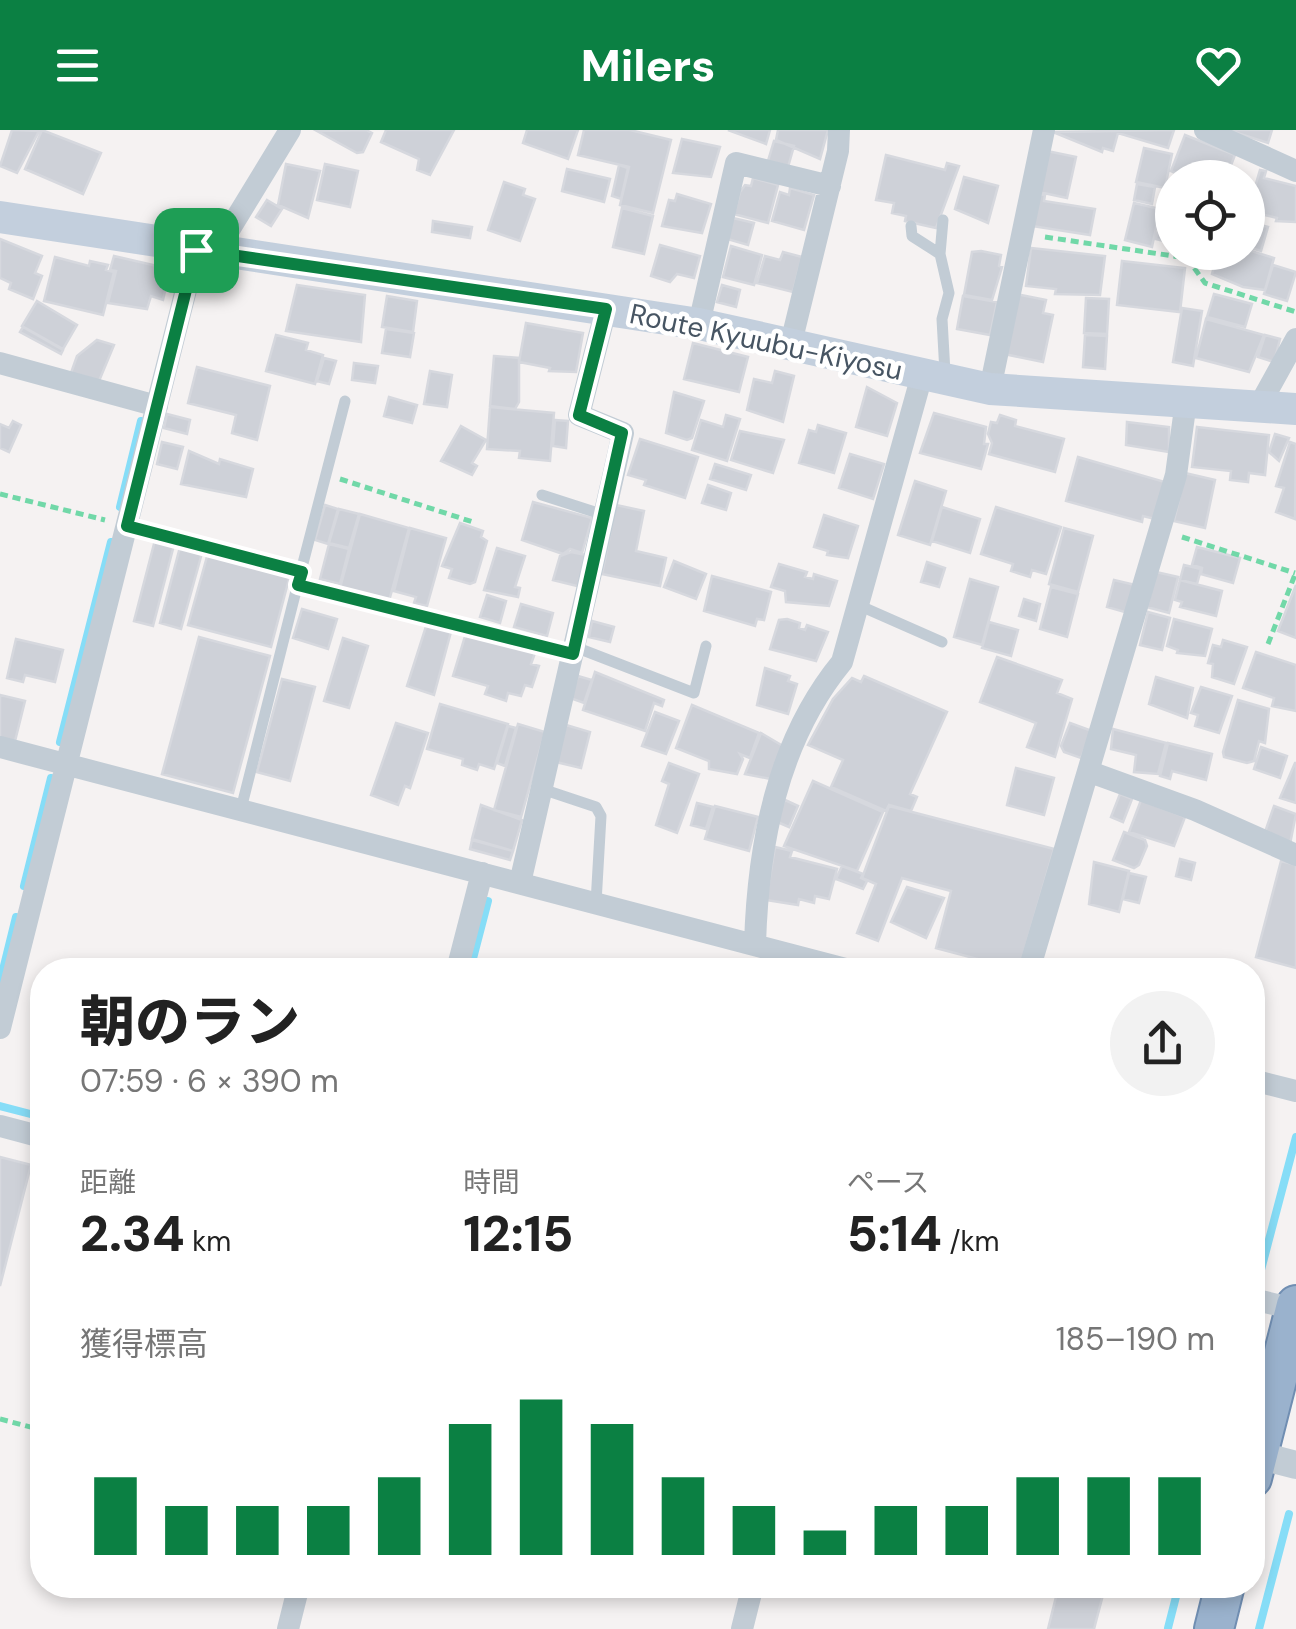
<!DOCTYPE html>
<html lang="ja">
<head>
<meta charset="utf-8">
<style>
	:root { --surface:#fff; --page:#f2f2f2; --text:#222; --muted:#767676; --accent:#0b8043 }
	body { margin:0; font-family:"DM Sans","Noto Sans JP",sans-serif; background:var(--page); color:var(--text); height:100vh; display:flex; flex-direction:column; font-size:38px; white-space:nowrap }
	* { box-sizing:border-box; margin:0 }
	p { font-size:32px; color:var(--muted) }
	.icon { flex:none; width:55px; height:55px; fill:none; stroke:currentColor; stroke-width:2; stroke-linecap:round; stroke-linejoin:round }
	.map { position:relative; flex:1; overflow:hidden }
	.panel { position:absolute; left:30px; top:828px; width:1235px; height:640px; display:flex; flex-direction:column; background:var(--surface); border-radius:40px; box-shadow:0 5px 15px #0003 }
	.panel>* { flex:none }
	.tools { position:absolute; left:1155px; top:30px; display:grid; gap:20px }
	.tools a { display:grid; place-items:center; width:110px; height:110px; border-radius:50%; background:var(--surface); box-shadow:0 5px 15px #0003; font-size:50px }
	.pin { position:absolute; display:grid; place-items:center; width:85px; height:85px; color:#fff; margin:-42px; border-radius:20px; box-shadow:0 5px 15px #0006 }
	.round { display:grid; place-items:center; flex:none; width:105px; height:105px; border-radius:52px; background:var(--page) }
	.summary { display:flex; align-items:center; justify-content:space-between; height:170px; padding:0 50px }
	h1 { font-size:55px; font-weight:800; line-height:75px }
	.stats { display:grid; grid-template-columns:repeat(3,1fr); gap:15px; height:170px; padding:10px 50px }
	.stats div { display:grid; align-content:center }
	.stats b { font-size:50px; font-weight:800 }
	.stats small { font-size:28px; font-weight:400 }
	.stats p { font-size:28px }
	.chart { height:280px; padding:20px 50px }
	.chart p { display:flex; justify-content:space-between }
	.chart svg { width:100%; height:180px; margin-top:10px; stroke:var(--accent); stroke-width:6 }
	header { display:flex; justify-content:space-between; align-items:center; height:130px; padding:0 50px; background:var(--accent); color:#fff; font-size:45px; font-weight:800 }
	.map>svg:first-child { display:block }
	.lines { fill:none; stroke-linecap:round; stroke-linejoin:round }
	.stream { stroke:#86ddf7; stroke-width:8 }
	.building { fill:#ced1d8; stroke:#d6d8de; stroke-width:2.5 }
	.trunk-casing { stroke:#708eb2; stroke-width:42 }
	.path { stroke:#71d8a8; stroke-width:5; stroke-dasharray:8 5; stroke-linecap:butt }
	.service { stroke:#c2ccd5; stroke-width:11 }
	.minor { stroke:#c2ccd5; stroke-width:22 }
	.tertiary { stroke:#c2ccd5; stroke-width:28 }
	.secondary { stroke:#c3cfdd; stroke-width:32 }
	.trunk { stroke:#9ab2cd; stroke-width:38 }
	.route-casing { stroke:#fff; stroke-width:20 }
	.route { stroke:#0b8043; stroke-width:12 }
	.labels { text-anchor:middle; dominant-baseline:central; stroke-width:9; stroke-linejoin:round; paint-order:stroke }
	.street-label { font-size:28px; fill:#475563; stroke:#fff }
</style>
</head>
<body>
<header><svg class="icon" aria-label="menu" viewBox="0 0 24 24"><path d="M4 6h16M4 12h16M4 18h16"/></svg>Milers<svg class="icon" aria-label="heart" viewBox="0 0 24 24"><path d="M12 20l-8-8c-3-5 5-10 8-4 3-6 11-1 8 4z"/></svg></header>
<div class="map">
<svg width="1296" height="1499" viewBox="0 0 1296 1499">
	<rect width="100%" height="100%" fill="#f5f2f2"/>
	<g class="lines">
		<path class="stream" d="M120,377L141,291
			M60,612L111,412
			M24,756L51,648
			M470,840L488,771
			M0,852L16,787
			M0,976L42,987
			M1257,1155L1296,1007
			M1168,1498L1179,1455
			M1259,1499L1289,1384"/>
	</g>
	<path class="building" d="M12,0L39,1L17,43L0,36Z
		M42,0L101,23L83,64L25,39Z
		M366,0L372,3L363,22L357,23L317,1Z
		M386,0H454L430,45L417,40L419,29L381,12Z
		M527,0H578L568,29L523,13Z
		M584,0H630L671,10L653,83L620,75L629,37L578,25Z
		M728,0H770L766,14Z
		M778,0H828L820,29L776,10Z
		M1174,0L1168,18L1118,3L1113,21L1103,18L1102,22L1053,2Z
		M1228,0H1272L1268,13Z
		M1185,5L1235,25L1226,48H1186L1171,41Z
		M682,9L720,17L711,47L673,43Z
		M774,11L794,16L788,37L768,31Z
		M1144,18L1172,24L1165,58L1136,52Z
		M1047,21L1076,27L1067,68L1039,62Z
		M886,25L945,40L947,33L959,36L936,98L905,91L906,86L892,83L894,73L876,70Z
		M286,34L320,41L308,88L278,75Z
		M325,34L358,41L350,77L317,70Z
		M619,35L628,38L621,69L612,66Z
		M567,39L610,49L604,72L562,61Z
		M1260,40L1266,41L1264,48L1296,56V92L1276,91L1277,88L1248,81Z
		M964,47L998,56L988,93L955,79Z
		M753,48L778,55L768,93L734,84L740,62L745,55L751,56Z
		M504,52L525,59L523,65L535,69L520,111L488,100Z
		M1137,54L1155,57L1152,74L1134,70Z
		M790,58L814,65L804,100L772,91L780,62L789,65Z
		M677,64L711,74L702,103L662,96L669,70L675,71Z
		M1037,64L1045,65L1044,71L1095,79L1090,105L1032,96Z
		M1172,66V113L1156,109L1167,67Z
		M267,70L282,79L271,96L256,87Z
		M1134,73L1160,79L1152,117L1125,110Z
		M622,78L653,86L644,124L613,117Z
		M733,88L754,93L748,115L727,109Z
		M433,91L472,97L470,108L432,102Z
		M1248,92L1268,97L1261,121L1248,117Z
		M0,109L42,126L35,143L42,146L33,169L9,159L11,153L0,148Z
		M660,115L700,126L694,148L677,144L670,152L651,146Z
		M731,116L762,125L754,155L723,147Z
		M1031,118L1105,126L1100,165L1055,164L1056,159L1026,156Z
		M1248,120L1274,128L1265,160L1243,157L1212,144L1218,122Z
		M981,121L1001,125L999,136L1002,137L992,170L964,165L972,122Z
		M783,122L802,127L793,162L757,153L765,126L780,130Z
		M114,126L170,139L163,170L151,166L147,179L108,173L116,141L110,140Z
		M55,127L89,136L90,131L108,135L106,140L114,142L103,185L44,171Z
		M1122,131L1185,138L1180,182L1117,175Z
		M1273,135L1296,142L1287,171L1264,164Z
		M297,155L365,165L361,212L286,201Z
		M722,155L740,160L736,177L717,172Z
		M1016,164L1046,170L1043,183L1053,185L1043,232L1004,224Z
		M1214,164L1252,174L1245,197L1207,187Z
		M387,166L417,171L413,202L382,197Z
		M963,166L997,172L990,205L957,199Z
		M1086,168L1109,169L1107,204L1084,203Z
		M37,171L77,195L63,219L22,196Z
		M1182,178L1202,181L1193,236L1173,232Z
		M1206,189L1264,205L1249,242L1196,228Z
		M526,193L583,203L576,242L549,241L550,238L519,232Z
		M23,197L63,220L61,224L20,202Z
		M386,199L414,203L410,227L382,223Z
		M276,205L308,213L306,220L323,225L315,254L266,241Z
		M1085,205L1107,206L1105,239L1083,237Z
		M1265,205L1280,209L1274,232L1258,227Z
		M97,210L114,215L99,251L71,243L77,226Z
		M693,213L748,227L739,262L684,249Z
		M494,226L519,228V272L515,279L490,276Z
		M324,228L336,231L329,254L317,251Z
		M354,233L378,236L375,253L352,250Z
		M197,237L270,256L257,310L232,303L236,285L188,273Z
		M430,241L452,245L447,277L424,274Z
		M775,241L794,246L783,292L747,280L754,249L772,253Z
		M867,257L897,273L887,306L856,297Z
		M674,262L704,271L692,308L687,310L666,303Z
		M389,267L417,275L412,293L384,286Z
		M490,277L554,283L550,331L519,328L520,321L487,319Z
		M934,283L986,297L984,314H988L981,339L920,323Z
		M167,284L190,290L187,304L164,298Z
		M726,285L740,289L727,331L692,320L701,290L723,297Z
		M1000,285L1016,290L1015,296L1064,309L1055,342L989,324L992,313L988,304L991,292L997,293Z
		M555,290L568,291L566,318L553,316Z
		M13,291L21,295L9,322L0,318V294L9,298Z
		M1127,292L1169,297V322L1126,315Z
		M818,295L846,303L834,343L799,333L809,300L816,302Z
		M461,296L486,310L472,333L477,336L472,345L441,331Z
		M1197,297L1269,305L1265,345L1249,343L1248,352L1230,350L1231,341L1192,337Z
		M740,301L784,310L773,343L731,330Z
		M1275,304L1289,308L1279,331L1269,322Z
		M640,309L698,327L685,368L644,355L646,350L628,345Z
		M162,312L183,317L177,339L157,334Z
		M1290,312L1296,314L1295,389L1276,382L1284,358L1276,356Z
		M189,321L219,334L220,329L253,339L246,367L181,354Z
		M850,324L884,334L873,369L839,358Z
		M1078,327L1165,352L1155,389L1143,386L1142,392L1066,371Z
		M715,334L751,345L746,360L710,349Z
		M1185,343L1215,350L1205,398L1174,391Z
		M915,351L946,361L930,415L898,405Z
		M708,355L731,363L726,380L702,373Z
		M533,372L592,388L582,423L570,419L563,424L522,410Z
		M325,375L338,379L328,414L315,410Z
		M616,375L644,381L636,421L666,428L660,456L602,444Z
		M942,377L980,389L970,423L932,411Z
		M996,377L1061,397L1046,444L1032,440L1030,447L1011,441L1013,434L981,424Z
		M339,379L359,384L349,418L329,413Z
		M360,384L409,398L389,471L340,458Z
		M824,385L858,396L848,428L827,425L828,421L814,417Z
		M460,393L483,401L481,407L487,411L475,452L470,454L449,448L452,439L442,436Z
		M410,398L446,408L427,476L414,473L416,467L394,461Z
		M1064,398L1093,406L1078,462L1049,454Z
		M155,410L174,415L153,496L134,491Z
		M329,414L349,419L340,454L320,449Z
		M180,417L202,423L181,499L160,493Z
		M1197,417L1240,428L1233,453L1201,444L1202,438L1192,435Z
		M497,418L525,426L515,457L520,458L518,467L484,460Z
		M571,422L586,425L581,457L553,450L560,426Z
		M208,423L290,445L271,517L188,495Z
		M674,431L706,444L696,469L664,457Z
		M927,432L945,438L939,457L921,452Z
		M779,434L807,442L805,447L813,449L814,444L837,451L829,476L786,472L785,461L771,457Z
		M1184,435L1201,439L1197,454L1180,450Z
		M1156,442L1178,447L1169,483L1147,477Z
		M712,446L771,462L764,490L757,489L755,496L704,481Z
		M970,449L998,457L982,515L954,507Z
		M1114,450L1135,455L1128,483L1107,477Z
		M1180,450L1222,461L1216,486L1180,477L1182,472L1175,470Z
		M1296,455V508L1278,501Z
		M1051,457L1078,464L1067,507L1040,499Z
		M487,465L506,471L500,493L480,487Z
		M1024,469L1040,474L1036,491L1019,486Z
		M521,474L553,483L547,506L514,497Z
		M302,479L337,489L328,519L293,508Z
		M1148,482L1170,488L1162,520L1140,515Z
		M787,489L800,493L799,498L805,500L807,495L828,502L816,531L770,519L779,490Z
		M1174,489L1212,499L1205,526L1177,523L1178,520L1167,516Z
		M428,490L452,498L434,565L407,556Z
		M592,491L614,497L610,512L589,507Z
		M989,492L1018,500L1011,526L982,518Z
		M466,503L535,523L531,534L539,536L532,557L525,555L521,566L508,563L506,571L485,564L488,556L453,546Z
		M199,507L270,526L233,663L162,644Z
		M343,508L368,516L349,578L324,571Z
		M16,509L63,520L55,552L25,545L23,552L7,548Z
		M1223,510L1247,517L1234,554L1212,547L1213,534L1208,533L1213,515L1221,517Z
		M1256,522L1296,535V581L1272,576L1274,568L1243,558Z
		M997,527L1062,550L1057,563L1072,569L1055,627L1027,617L1036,593L980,572Z
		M765,538L790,546L788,551L797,554L788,584L757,575Z
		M595,542L664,570L662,576L654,573L645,601L583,580Z
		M578,546L592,550L584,573L570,568Z
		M864,546L947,582L910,664L917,667L911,681L889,675L886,681L831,657L843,630L808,615L833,569L852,548L861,552Z
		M1156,547L1193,558L1187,588L1149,574Z
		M282,549L315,557L290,651L257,642Z
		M1201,557L1232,566L1219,603L1195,596L1198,585L1191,583Z
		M0,565L25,571L15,611L0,608Z
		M1238,570L1269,579L1265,613L1259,611L1254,631L1247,633L1224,627L1223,622Z
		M440,574L508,594L494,639L479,634L477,640L462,635L463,629L427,619Z
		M692,575L759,603L750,628L740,624L743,629L737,644L709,639V631L676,618Z
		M655,582L679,591L666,624L642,616Z
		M396,593L428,603L410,658L405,656L398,675L371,665Z
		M1070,593L1092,601L1081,628L1064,622L1061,616Z
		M518,594L545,602L521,687L494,680Z
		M566,595L590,602L581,638L556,632Z
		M508,596L516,598L505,636L497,633Z
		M1113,599L1166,613L1158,644L1134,642L1136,625L1111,619Z
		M761,603L783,616L771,649L745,644Z
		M1168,613L1212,624L1206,650L1172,641L1170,649L1160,646Z
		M1261,617L1287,626L1280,648L1254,639Z
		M669,633L699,644L677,703L656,695L669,654L662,651Z
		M1295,633H1296V673L1280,668Z
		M1016,638L1054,648L1044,685L1007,675Z
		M813,651L883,682L857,741L784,716Z
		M1120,664L1132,669L1123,692L1111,687Z
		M785,670L798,676L789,697L775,691Z
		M1141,670L1185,687L1174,716L1129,702Z
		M697,673L713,677L706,699L691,695Z
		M481,675L522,690L513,721L472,709Z
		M715,676L758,687L749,721L705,709Z
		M889,676L1054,719L1019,840L936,818L951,761L902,748L878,811L857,803L876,754L862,748Z
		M1274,676L1296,684L1290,714L1264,705Z
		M1124,702L1145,710L1147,716L1139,735L1134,738L1113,730Z
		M472,710L513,721L510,730L470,719Z
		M775,717L792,721L790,727L837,739L829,769L815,766L814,773L799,769L798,775L766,770Z
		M1180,729L1195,733L1191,750L1176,746Z
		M1281,731L1296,735V838L1256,827Z
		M1094,732L1129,741L1119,782L1089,774Z
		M842,736L863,744L861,748L867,751L863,759L836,749Z
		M1129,743L1146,747L1139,773L1123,769Z
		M907,757L944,768L926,808L891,792Z
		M0,1027L31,1035L0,1156Z
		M1059,1455L1104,1461L1094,1499H1048Z"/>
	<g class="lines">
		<g class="trunk-casing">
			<path id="trunk" d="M1252,1348L1296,1175
				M1214,1499L1225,1455"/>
		</g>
		<path class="path" d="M1045,107L1187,128L1205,153L1296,182
			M340,349L476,393
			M0,364L105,390
			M1182,407L1295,443
			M1268,514L1296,442
			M0,1289L42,1300"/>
		<path class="service" d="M943,90L940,124L949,163L942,189L945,243
			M911,96L912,106L940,124
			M542,365L604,385
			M127,396L301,441L241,679
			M301,441L345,271
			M298,455L573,524
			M858,475L942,512
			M575,517L694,563L706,516
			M539,658L596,677L601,686L596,773"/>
		<path class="minor" d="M1205,0L1296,41
			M215,123L290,0
			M699,194L736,33L830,56
			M791,213L838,21L839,0
			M0,233L157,276
			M990,259L1044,0
			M1259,276L1296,209
			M0,617L849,840
			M1090,642L1195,680L1296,725
			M520,753L623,303L579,285L606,179
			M755,814C758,715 777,611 842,532L922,245
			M457,840L482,743
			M1029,840L1176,345L1186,271
			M0,898L196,120
			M1252,950L1296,961
			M0,996L42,1007
			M1252,1169L1295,1179
			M288,1499L299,1455
			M742,1499L753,1455"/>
		<path class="tertiary" d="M1258,1325L1296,1335"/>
		<path class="secondary" d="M0,87L699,194L990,259L1296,279"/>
		<use href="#trunk" class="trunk"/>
	</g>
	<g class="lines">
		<g class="route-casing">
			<path id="route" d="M196,120L606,179L579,285L622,303L573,524L298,455L302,442L127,396Z"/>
		</g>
		<use href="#route" class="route"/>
	</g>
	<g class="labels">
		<g class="street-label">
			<text transform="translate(766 212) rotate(12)">Route Kyuubu-Kiyosu</text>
		</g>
	</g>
</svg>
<div class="tools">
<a><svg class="icon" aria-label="locate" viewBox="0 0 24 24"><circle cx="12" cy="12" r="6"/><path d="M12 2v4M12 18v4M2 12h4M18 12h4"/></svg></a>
</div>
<div class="pin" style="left:196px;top:120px;background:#1e9e55"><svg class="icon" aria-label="arrive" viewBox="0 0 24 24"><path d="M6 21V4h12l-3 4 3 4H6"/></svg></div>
<section class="panel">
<div class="summary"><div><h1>朝のラン</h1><p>07:59 · 6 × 390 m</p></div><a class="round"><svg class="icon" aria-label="share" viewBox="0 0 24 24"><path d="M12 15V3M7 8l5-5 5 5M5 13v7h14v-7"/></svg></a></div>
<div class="stats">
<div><p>距離</p><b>2.34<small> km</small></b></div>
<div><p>時間</p><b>12:15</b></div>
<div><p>ペース</p><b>5:14<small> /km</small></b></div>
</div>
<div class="chart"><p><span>獲得標高</span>185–190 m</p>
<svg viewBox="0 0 160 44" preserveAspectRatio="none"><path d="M5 44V25M15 44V32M25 44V32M35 44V32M45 44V25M55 44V12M65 44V6M75 44V12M85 44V25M95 44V32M105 44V38M115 44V32M125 44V32M135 44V25M145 44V25M155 44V25"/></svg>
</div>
</section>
</div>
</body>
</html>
